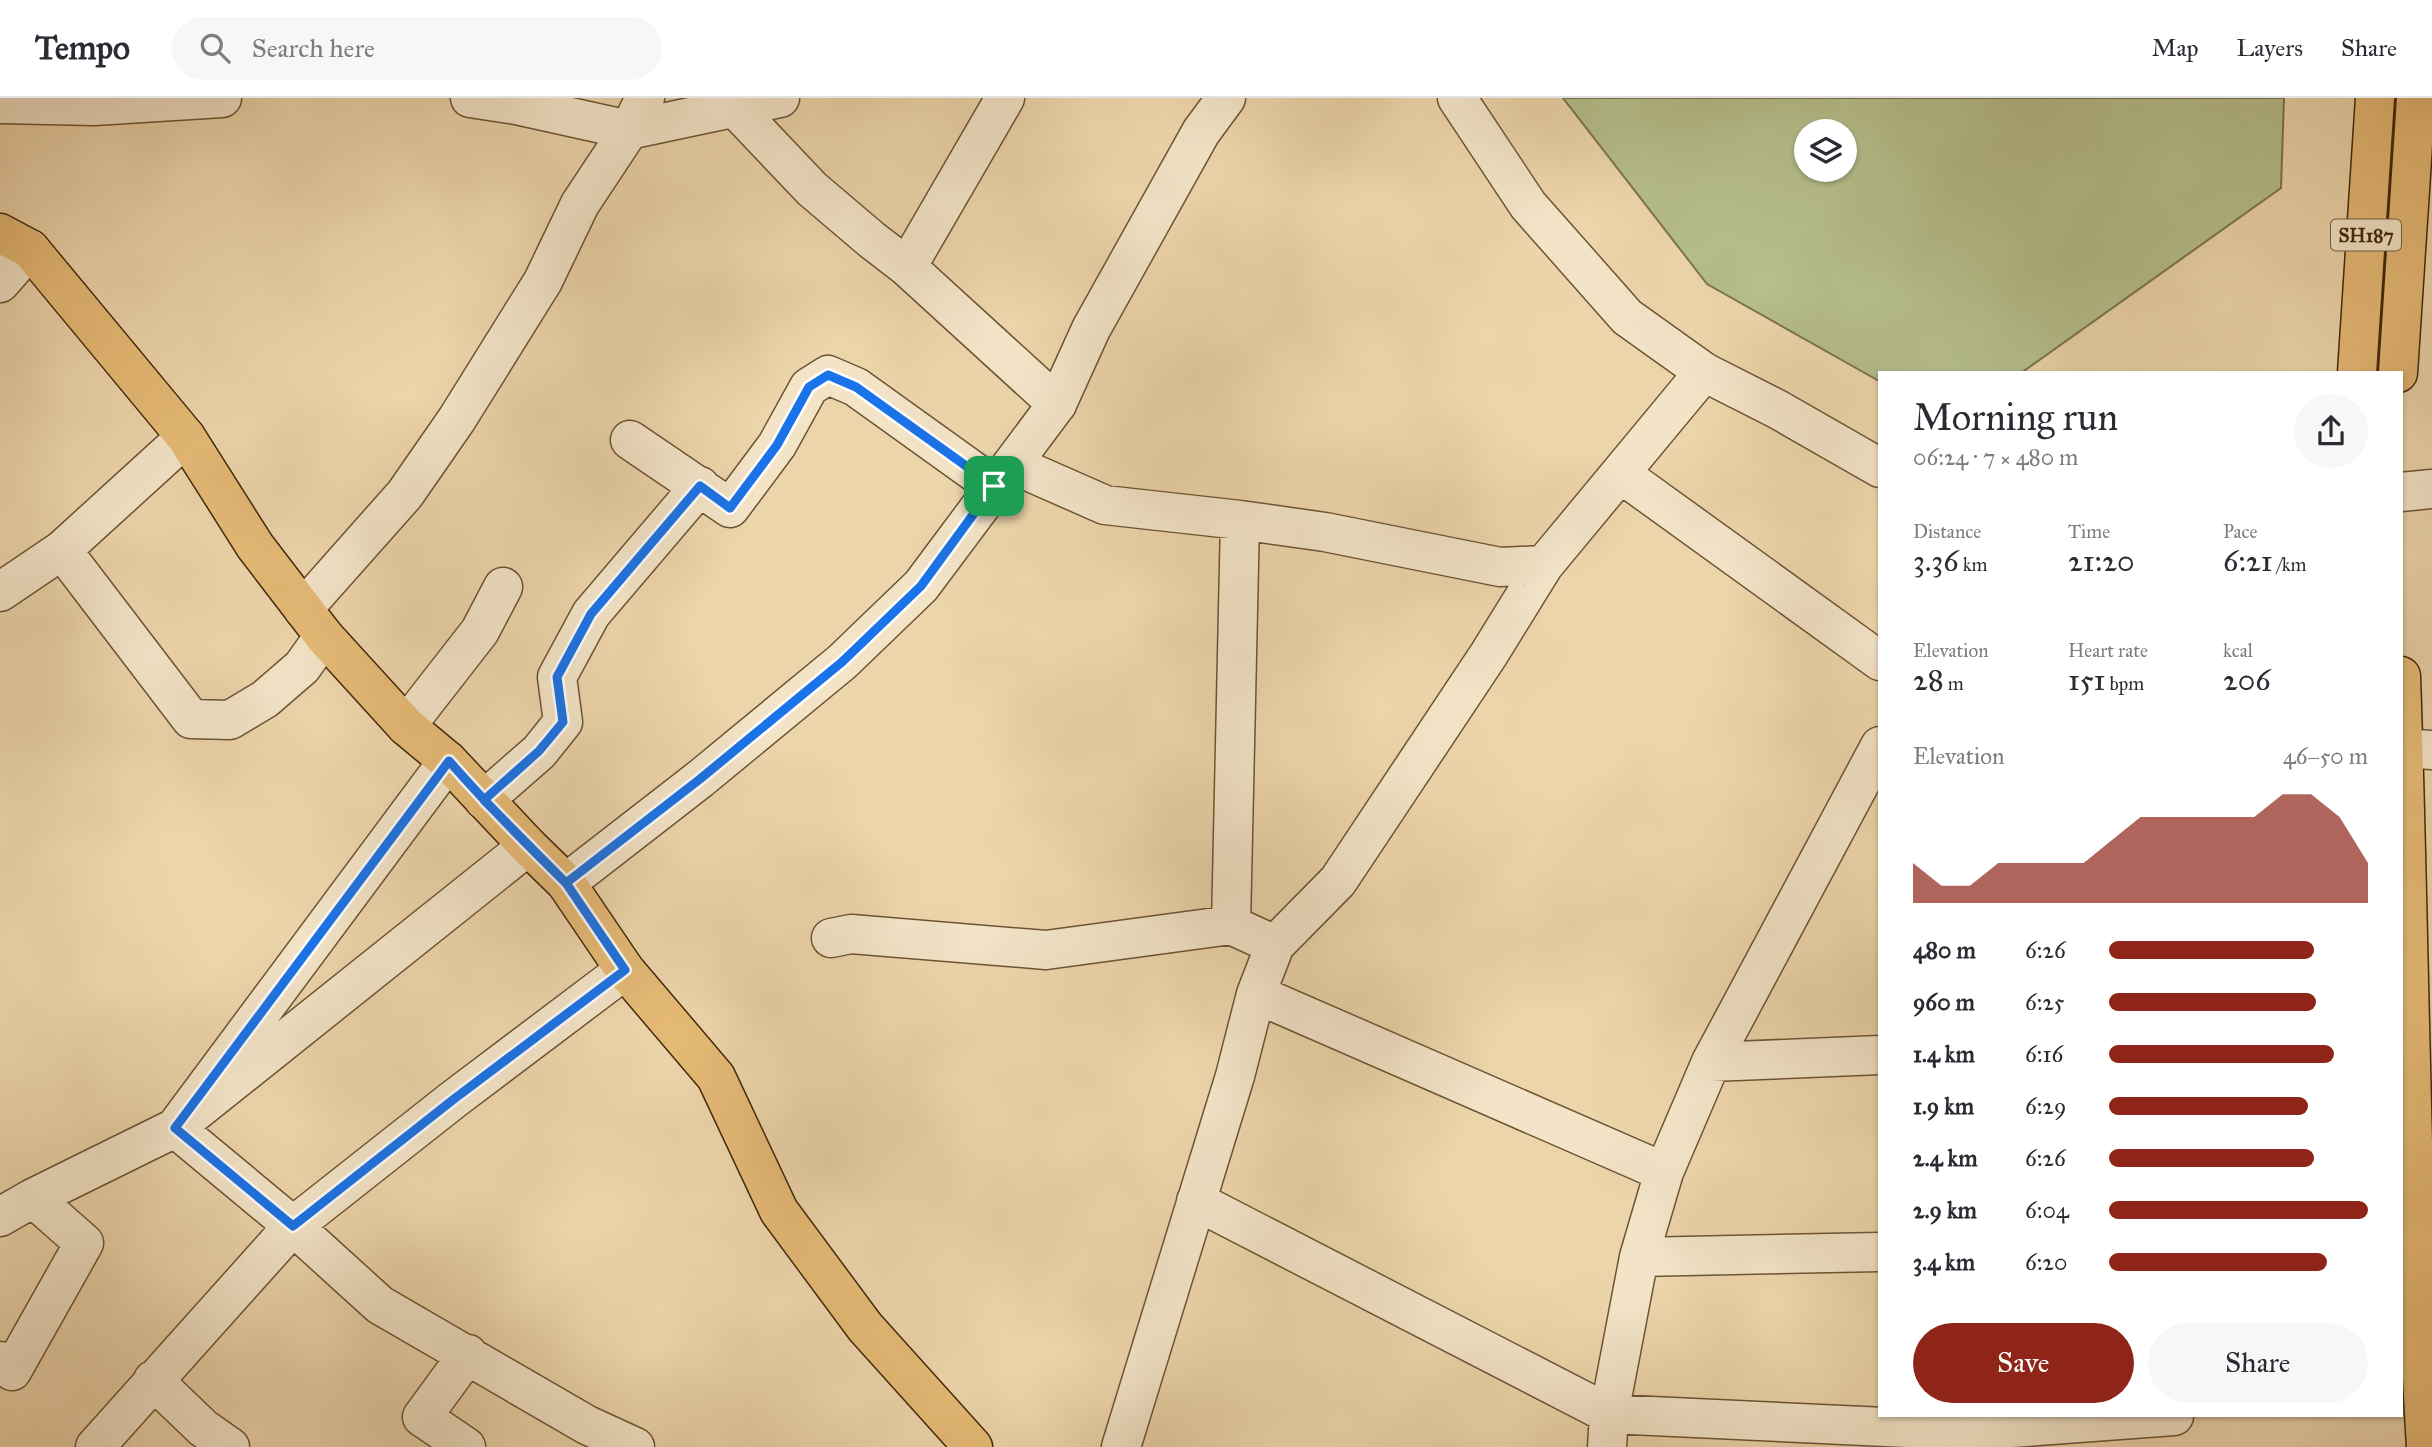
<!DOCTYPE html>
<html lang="en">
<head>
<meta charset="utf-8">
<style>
	:root { --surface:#fff; --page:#f7f7f7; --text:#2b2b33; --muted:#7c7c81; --line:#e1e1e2; --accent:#8f2418 }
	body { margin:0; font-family:"IM FELL Great Primer",serif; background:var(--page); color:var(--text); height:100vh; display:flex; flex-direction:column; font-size:26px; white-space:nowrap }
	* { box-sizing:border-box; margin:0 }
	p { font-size:23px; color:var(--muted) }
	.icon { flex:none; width:38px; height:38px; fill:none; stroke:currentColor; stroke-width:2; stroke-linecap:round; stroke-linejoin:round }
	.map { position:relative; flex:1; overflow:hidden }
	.sheet { position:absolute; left:1878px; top:273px; width:525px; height:1046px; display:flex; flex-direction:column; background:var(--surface); border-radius:0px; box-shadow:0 2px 5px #0004 }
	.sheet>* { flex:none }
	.tools { position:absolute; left:1794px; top:21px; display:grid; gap:14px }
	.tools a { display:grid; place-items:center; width:63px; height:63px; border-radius:50%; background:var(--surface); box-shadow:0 2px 5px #0004; font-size:35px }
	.pin { position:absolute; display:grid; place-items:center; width:60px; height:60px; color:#fff; margin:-30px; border-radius:14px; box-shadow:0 4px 10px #0006 }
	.round { display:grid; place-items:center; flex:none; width:74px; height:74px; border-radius:37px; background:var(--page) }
	.headline { display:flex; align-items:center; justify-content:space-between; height:119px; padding:0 35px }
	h1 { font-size:38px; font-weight:600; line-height:52px }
	.metrics { display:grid; grid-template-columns:repeat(3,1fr); gap:10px; height:119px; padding:7px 35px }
	.metrics div { display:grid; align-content:center }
	.metrics b { font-size:30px; font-weight:600 }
	.metrics small { font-size:19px; font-weight:400 }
	.metrics p { font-size:19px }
	.chart { height:196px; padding:14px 35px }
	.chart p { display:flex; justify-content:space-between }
	.chart svg { width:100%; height:126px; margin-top:7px; fill:var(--accent); opacity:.7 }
	.primary-button { display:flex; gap:14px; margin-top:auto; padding:14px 35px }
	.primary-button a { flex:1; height:80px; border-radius:42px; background:var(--accent); color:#fff; font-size:28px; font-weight:600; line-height:80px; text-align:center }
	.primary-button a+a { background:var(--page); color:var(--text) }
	ul { padding:0 35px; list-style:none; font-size:23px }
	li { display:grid; grid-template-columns:112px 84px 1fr; align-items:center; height:52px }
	li i { height:18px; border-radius:9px; background:var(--accent) }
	header { display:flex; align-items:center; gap:42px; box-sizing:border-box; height:98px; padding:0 35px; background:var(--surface); border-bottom:2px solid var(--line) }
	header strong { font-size:33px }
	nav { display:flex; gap:38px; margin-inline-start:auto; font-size:24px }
	.search { width:490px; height:63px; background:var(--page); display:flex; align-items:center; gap:18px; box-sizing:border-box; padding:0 24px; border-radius:38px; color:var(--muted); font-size:26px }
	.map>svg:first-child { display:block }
	.pitch { fill:#b5be8c; stroke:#7b744c; stroke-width:2; fill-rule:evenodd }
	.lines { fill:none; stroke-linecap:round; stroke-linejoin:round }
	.minor-casing { stroke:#6c5433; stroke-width:41 }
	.tertiary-casing { stroke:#6c5433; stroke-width:41 }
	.primary-casing { stroke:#41290b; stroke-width:41 }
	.minor { stroke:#f3e4c8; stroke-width:38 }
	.tertiary { stroke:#f3e4c8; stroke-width:38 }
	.primary { stroke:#e6ba76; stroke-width:38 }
	.route-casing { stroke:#fff; stroke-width:14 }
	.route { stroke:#1a73e8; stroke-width:9 }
	.labels { text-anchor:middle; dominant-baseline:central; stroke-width:5; stroke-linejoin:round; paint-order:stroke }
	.shield { fill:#f3e4c8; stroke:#766144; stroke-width:2 }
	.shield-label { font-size:19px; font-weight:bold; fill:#41290b }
</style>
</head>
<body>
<header>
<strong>Tempo</strong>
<div class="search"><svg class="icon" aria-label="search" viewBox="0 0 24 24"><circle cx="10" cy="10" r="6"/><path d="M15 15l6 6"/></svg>Search here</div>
<nav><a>Map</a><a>Layers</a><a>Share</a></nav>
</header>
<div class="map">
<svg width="2432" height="1349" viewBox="0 0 2432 1349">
	<rect width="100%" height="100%" fill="#edd5ab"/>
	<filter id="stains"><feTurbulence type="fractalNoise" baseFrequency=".00286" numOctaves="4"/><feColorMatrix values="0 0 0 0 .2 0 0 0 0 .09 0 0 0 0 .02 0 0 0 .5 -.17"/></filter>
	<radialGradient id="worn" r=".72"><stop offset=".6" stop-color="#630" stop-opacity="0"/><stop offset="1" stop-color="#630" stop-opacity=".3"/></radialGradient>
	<path class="pitch" d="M1563,0H2284L2281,90L2021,275H1880L1879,283L1707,186ZM1806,33H1844V72H1806Z"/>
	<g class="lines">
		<g class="minor-casing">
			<path id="minor" d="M736,11L812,91L872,142L907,169L1057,306
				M907,169L1005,0
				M0,185L30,151
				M630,342L730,410L777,347L809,289L828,277L856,289L994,388
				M1014,367L1105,407L1240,422L1325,434L1500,469L1544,467
				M1621,376L1880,563
				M62,452L186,339
				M0,494L62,452L191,621L230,622L265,601L302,569L324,538
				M303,511L405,396L457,321L543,183L580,106L629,32L645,0
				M406,628L480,533L503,489
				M2404,650L2432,652
				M448,663L175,1030L293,1128L380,1207L587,1327L635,1349
				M484,702L539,654L563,624L557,579L591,516L700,388
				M1231,827L1240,422
				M831,840L851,836L1046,852L1231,827L1275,847
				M1256,896L1664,1074
				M1711,964L1880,957
				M1196,1103L1609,1316L1971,1333L2174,1318
				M0,1119L33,1100L175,1030L528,748
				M1639,1159L1880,1154
				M0,1263L12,1273L84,1145L33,1100
				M153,1282L203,1330L230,1349
				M95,1349L293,1128L454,1001L625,872
				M466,1349L422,1319L468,1256
				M1121,1349L1235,978L1256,896L1275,847L1338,783L1489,556L1544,467L1704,274
				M1607,1349L1609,1316L1639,1159L1664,1074L1711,964L1880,648"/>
		</g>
		<g class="tertiary-casing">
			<path id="tertiary" d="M470,0L516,7L629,32L780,0
				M1457,0L1528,107L1627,219L1704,274L1777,311L1880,370
				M0,6L94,8L222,0
				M2401,394L2432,391
				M566,785L700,681L842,564L921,488L1057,306L1091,231L1201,34L1226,0"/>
		</g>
		<g class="primary-casing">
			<path id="primary" d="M0,135L30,151L186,339L255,448L324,538L406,628L448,663L528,748L566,785L625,872L716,979L779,1113L865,1229L973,1349
				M2357,275L2375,0
				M2398,275L2416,0
				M2401,578C2410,835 2410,1093 2426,1349"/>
		</g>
		<use href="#minor" class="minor"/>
		<use href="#tertiary" class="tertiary"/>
		<use href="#primary" class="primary"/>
	</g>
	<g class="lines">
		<g class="route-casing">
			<path id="route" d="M994,388L921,488L842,564L700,681L566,785C525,745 486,705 449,663L175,1030L293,1128L454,1001L625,872L566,785L484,702L539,653L563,624L557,579L591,516L700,388L730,410L777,347L809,289L828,277L856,289L994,388"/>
		</g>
		<use href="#route" class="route"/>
	</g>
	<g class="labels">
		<rect class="shield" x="2331" y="121.5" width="70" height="31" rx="5"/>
		<g class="shield-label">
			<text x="2366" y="137">SH187</text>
		</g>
	</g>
	<rect width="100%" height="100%" filter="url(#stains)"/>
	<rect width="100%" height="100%" fill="url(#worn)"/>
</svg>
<div class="tools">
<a><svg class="icon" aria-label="layers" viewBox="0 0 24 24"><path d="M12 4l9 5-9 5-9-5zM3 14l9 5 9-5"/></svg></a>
</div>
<div class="pin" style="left:994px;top:388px;background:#1e9e55"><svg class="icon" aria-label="arrive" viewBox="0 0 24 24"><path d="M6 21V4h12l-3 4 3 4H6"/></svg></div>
<section class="sheet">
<div class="headline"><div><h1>Morning run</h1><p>06:24 · 7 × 480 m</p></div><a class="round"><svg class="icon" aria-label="share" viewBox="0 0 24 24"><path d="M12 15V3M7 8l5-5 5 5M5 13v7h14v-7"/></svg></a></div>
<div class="metrics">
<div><p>Distance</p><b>3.36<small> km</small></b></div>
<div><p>Time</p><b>21:20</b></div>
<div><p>Pace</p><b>6:21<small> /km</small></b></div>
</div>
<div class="metrics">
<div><p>Elevation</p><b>28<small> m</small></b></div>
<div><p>Heart rate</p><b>151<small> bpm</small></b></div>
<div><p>kcal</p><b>206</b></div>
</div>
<div class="chart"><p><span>Elevation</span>46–50 m</p>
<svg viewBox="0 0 160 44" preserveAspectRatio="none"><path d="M0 44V30L10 38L20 38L30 30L40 30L50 30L60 30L70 22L80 14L90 14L100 14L110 14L120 14L130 6L140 6L150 14L160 30V44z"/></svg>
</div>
<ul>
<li><b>480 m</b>6:26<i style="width:79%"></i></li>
<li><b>960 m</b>6:25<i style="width:80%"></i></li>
<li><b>1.4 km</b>6:16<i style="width:87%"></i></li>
<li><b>1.9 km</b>6:29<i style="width:77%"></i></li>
<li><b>2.4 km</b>6:26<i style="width:79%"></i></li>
<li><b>2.9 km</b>6:04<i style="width:100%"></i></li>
<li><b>3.4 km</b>6:20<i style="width:84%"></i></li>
</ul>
<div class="primary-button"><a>Save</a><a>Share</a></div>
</section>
</div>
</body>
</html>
